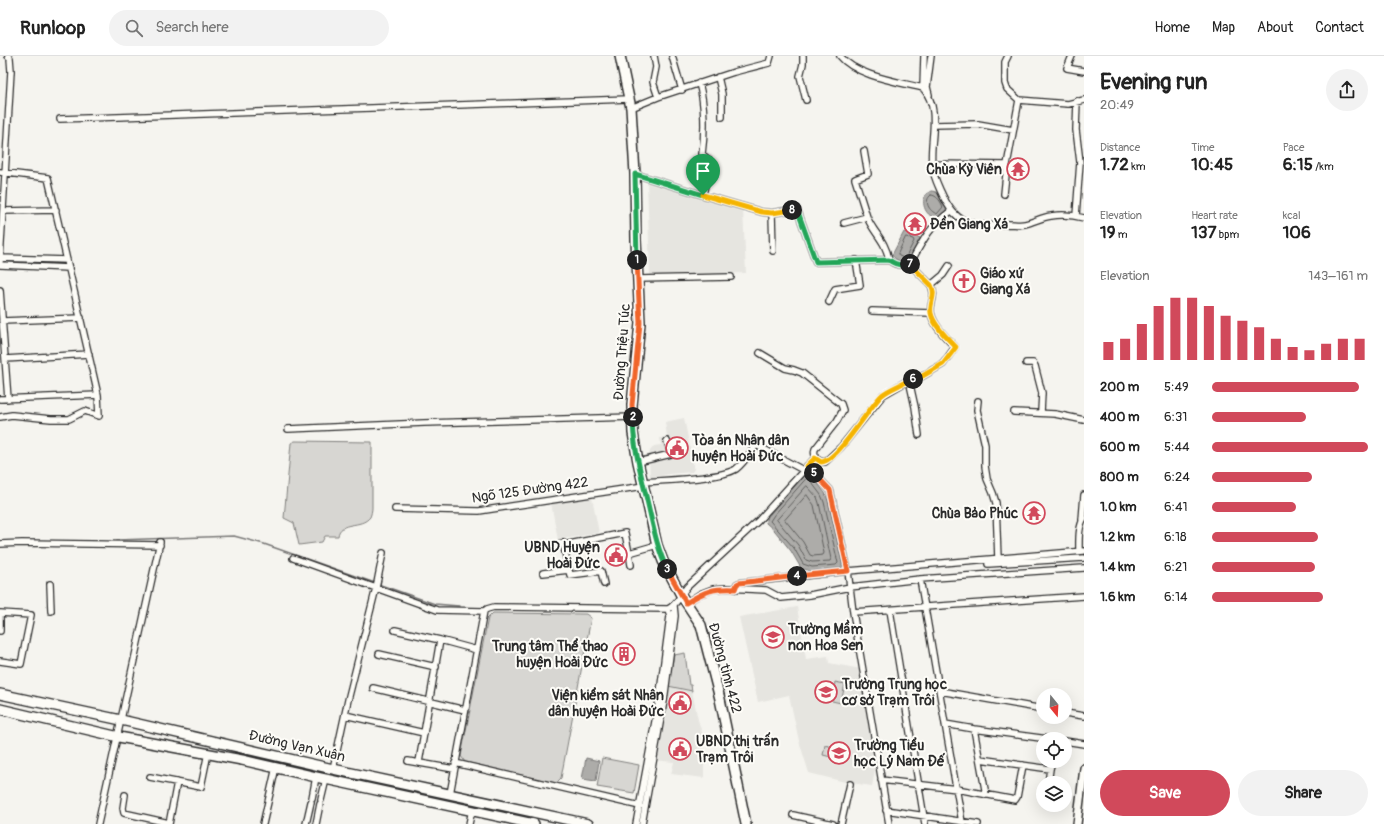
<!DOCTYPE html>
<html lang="en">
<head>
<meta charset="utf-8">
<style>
	:root { --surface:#fff; --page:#f2f2f2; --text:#222; --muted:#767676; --line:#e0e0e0; --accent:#d1495b }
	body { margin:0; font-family:Pangolin,sans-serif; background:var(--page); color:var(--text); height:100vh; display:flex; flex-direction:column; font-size:15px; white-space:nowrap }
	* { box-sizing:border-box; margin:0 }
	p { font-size:13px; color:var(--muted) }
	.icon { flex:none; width:22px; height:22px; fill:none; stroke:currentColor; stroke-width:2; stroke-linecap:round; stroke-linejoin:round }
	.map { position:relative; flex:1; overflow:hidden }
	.panel { display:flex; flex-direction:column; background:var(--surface); width:300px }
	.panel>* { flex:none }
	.needle { width:26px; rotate:162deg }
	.tools { position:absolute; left:1036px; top:632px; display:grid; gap:8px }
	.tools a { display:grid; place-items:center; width:36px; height:36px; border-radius:50%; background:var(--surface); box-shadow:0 4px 16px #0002; font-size:20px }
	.pin { position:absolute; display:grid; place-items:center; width:34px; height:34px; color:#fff; margin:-41px -17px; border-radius:50% 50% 50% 0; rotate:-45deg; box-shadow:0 0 4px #0007 }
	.pin .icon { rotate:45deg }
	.km { position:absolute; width:20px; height:20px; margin:-10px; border-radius:50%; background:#222; color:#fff; font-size:11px; line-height:20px; text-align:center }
	.round { display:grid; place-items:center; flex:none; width:42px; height:42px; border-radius:21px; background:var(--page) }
	.headline { display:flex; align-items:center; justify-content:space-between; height:68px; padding:0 16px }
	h1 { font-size:22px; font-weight:700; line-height:30px }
	.figures { display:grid; grid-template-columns:repeat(3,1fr); gap:6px; height:68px; padding:4px 16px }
	.figures div { display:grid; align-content:center }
	.figures b { font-size:17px; font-weight:700 }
	.figures small { font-size:11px; font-weight:400 }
	.figures p { font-size:11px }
	.chart { height:112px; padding:8px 16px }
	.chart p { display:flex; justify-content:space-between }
	.chart svg { width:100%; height:72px; margin-top:4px; stroke:var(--accent); stroke-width:6 }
	.primary-button { display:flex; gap:8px; margin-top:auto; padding:8px 16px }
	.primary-button a { flex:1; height:46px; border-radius:24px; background:var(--accent); color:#fff; font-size:16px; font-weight:700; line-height:46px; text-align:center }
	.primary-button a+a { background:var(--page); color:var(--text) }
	ul { padding:0 16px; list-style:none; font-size:13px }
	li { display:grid; grid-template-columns:64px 48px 1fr; align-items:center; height:30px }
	li i { height:10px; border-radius:5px; background:var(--accent) }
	header { display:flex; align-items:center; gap:24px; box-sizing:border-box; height:56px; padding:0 20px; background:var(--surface); border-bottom:1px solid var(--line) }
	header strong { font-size:19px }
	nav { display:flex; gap:22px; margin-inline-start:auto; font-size:14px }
	.search { width:280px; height:36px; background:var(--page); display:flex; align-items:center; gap:10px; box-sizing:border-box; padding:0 14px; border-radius:22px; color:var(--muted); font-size:15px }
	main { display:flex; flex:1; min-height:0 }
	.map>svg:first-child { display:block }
	.built { fill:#e6e5e0 }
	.green { fill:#d7d6d2; stroke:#81807e }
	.water { fill:#adaca9; stroke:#797877 }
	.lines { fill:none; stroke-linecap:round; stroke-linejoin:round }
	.shore { stroke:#5f5f5d; stroke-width:1 }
	.stream { stroke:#797877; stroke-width:1.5 }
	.minor-casing { stroke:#2b2b2b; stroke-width:8 }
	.tertiary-casing { stroke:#2b2b2b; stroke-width:10 }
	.primary-casing { stroke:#2b2b2b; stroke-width:12 }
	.trunk-casing { stroke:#2b2b2b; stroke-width:12 }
	.minor { stroke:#fdfcf7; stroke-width:5.5 }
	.tertiary { stroke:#fdfcf7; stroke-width:7 }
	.primary { stroke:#fdfcf7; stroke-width:9 }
	.trunk { stroke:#fdfcf7; stroke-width:9 }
	.split-1-casing { stroke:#fff; stroke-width:8 }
	.split-2-casing { stroke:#fff; stroke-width:8 }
	.split-3-casing { stroke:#fff; stroke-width:8 }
	.split-4-casing { stroke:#fff; stroke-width:8 }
	.split-5-casing { stroke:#fff; stroke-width:8 }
	.split-6-casing { stroke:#fff; stroke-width:8 }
	.split-7-casing { stroke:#fff; stroke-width:8 }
	.split-8-casing { stroke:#fff; stroke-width:8 }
	.split-9-casing { stroke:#fff; stroke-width:8 }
	.split-1 { stroke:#22a559; stroke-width:5 }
	.split-2 { stroke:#f0652b; stroke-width:5 }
	.split-3 { stroke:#22a559; stroke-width:5 }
	.split-4 { stroke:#f0652b; stroke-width:5 }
	.split-5 { stroke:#f0652b; stroke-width:5 }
	.split-6 { stroke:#f5b400; stroke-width:5 }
	.split-7 { stroke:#f5b400; stroke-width:5 }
	.split-8 { stroke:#22a559; stroke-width:5 }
	.split-9 { stroke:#f5b400; stroke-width:5 }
	.labels { text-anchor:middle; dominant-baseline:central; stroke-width:4; stroke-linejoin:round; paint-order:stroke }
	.poi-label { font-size:14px; font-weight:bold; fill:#2b2b2b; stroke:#fdfcf7; text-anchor:start }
	.street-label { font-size:14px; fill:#2b2b2b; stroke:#fdfcf7 }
</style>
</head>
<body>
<header>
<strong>Runloop</strong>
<div class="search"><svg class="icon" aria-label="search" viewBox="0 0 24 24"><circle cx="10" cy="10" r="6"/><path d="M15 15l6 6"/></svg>Search here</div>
<nav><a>Home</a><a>Map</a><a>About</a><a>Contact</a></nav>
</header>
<main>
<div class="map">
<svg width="1084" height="768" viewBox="0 0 1084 768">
	<rect width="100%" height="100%" fill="#f5f4ef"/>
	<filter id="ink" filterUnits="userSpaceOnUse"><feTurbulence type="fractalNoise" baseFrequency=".025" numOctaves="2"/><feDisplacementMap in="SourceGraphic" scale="8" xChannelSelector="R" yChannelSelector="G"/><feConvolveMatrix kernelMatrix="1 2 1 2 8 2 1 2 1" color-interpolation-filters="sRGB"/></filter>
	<g filter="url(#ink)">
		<path class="built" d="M647,123L743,153L746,217L650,220Z
			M684,362L694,413L692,416L669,418L650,423L649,399L650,395L654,390L661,389L660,382L667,381L665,366Z
			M592,441L599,477L558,484L551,447Z
			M797,551L806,603L828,600L829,607L861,613L864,634L862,642L865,643L876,709L872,730L845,726L809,717L799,685L789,639L758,646L739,561Z
			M668,630L692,635L698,664L704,683V722L671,718L674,706L653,704Z"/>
		<path class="green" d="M295,385L372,386V452C372,454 371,459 370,461C361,473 340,464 338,480H325L322,486L299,489L294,467L284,462L291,387Z
			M493,557L586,558L591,562L561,722L556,727L465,706L461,700L488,562Z
			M685,597L689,629H691L692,635L668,630L674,599Z
			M835,626L845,628L841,647L832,645Z
			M825,689L837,692L835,702L823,699Z
			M602,702L639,709L634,737L597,731Z"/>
		<path class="water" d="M931,135C940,135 943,144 947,152L946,154L938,162C926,162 920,147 926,138Z
			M904,176L909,177L920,182L908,206C902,207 896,204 892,199Z
			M808,415L825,437L828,445L842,507V511L840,513L811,515L801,512L791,495L775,475L766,467V463L771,457Z
			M586,702L599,705L596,725L582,723Z"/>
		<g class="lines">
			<path class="shore" d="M931,139C937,139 941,146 943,151L937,158C929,155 923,145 931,139Z
				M906,181L913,183L914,185L906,201L904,202L899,200L898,198Z
				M807,422L809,423L821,439L824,446L838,507L836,509L812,511L803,508L794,492L770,465L774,459Z
				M807,430L817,441L819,447L831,503L830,505L812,506L806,504L798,489L777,464Z
				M807,439L814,449L824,497L823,499L813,500L810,499L803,486L785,464Z"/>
			<path class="stream" d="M117,484L234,480L264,488L375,527
				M378,528L435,548L459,550"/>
			<g class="minor-casing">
				<path id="minor" d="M654,0L656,11L653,26L658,41
					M672,0L682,34
					M803,0V8L800,20L806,44
					M840,0C856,20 899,26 923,32
					M924,0L923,32C942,55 929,83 932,109C933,121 945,147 953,156C968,173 989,170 1009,168C1014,168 1020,169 1025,168C1034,166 1042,161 1051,160C1062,158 1073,159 1084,162
					M1008,0L1005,6V27L1007,33L1019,44L1068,48L1084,44
					M1072,0L1067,12L1084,15
					M718,21L722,38V61
					M699,27C705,48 705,77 702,98L708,103L707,120L703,139
					M929,39L927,31L931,0
					M631,52L658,41L734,16L769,7L771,0
					M60,63L629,43
					M934,69L978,68L1013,74
					M864,95L868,118L855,123L867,161C874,178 885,183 889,204
					M932,108L1007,109
					M0,116L48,122L98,339L0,343
					M635,118L703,139L762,156L772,157L797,153L816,206L889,204C895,209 902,210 910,208C923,184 929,171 951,155
					M1004,138L1007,109L1019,44
					M3,155L56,154
					M772,157L773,195
					M1076,160L1080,106L1076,74L1077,45
					M844,167L867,161
					M0,202L67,204
					M0,205L11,15L10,2L8,0
					M0,209L69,212
					M638,223L731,221
					M931,229L943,219L949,210
					M0,234L8,343
					M829,246L835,233L860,229L856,204
					M872,255L931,257
					M2,265L81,262
					M760,297L785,312L794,314L802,317L841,348L843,354L837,365L815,393C813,400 817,406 825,406L841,391L883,339L909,324L919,322L943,308L955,291C947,283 933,269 931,257C929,248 937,240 931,229L910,208
					M5,303L89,298
					M1026,307H1033L1035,310L1042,337L1041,356
					M909,324L915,351L919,379
					M978,345L977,354L985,389V410L987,423L993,437L996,447L998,503
					M1014,356L1055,358L1084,364
					M0,361L12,359L51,363H69L85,355L99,360L98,339
					M288,373L424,367L633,361
					M638,406L671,398L667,385
					M807,410L830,434L848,515L853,556L889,768
					M643,426C664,424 720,423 736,413C744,407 750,397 756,389L803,414
					M395,453L479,455L644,430
					M1082,464L1084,439
					M0,488L22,487L160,489
					M564,489L625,477L629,497L657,489
					M543,491L563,487L570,519L601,515L604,528
					M1079,496C1079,485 1078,471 1084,462
					M629,497L631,509
					M293,502L376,532L383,497
					M988,508L1084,502
					M543,517L569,514
					M920,523L962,766
					M50,528L51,555
					M735,533L737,528L739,527L848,515L1084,495
					M686,547L700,538L713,533L727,532L766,534L781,542L810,539L850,531L920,523L1084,512
					M890,554L925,768
					M853,556L1084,540
					M0,557L31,559L21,608L0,605
					M395,574L440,584L477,594
					M0,575V557
					M379,598L436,611
					M373,632L465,654
					M940,635L1043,653
					M1065,657L1084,660
					M345,659L424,677
					M945,668L974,673L1048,683
					M974,673L986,739
					M1065,685L1084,688
					M980,703L1050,713L1052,705
					M408,705L454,713
					M419,706L440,584
					M455,707L640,750
					M333,713L348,644L376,532L437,554L484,555
					M150,721L201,731L208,697
					M881,724L957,733L1015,744L1017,741L1023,709
					M1048,727L1050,713
					M450,738L484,555L487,553L494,551L668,553C677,549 681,538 687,531L758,465L815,402
					M125,739L123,752L124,757L169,767
					M312,742L316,721
					M321,744L326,723
					M886,754L978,768
					M793,759L833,768
					M98,768L160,486
					M169,768L177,726
					M263,768L276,711
					M306,768L311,746
					M316,768L320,748
					M469,768L472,754
					M636,768L659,644L670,560L668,553
					M642,768L664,645L675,560L674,550
					M841,768L850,728"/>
			</g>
			<g class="tertiary-casing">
				<path id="tertiary" d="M1077,768L1084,712"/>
			</g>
			<g class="primary-casing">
				<path id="primary" d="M620,0L631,52L635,118L636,184L640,267L632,349L633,377L638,406L657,489L663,505L681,539L701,569L720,643L746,768"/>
			</g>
			<g class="trunk-casing">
				<path id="trunk" d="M0,638L121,664L333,713L588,768
					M0,653L119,681L242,704L316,721L534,768"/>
			</g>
			<use href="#minor" class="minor"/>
			<use href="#tertiary" class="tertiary"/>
			<use href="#primary" class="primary"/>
			<use href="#trunk" class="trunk"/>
		</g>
	</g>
	<g class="lines" filter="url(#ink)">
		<g class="split-1-casing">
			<path id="split-1" d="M637,204L635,118L703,139"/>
		</g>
		<g class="split-2-casing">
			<path id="split-2" d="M633,361L632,349L640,267L637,204"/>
		</g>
		<g class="split-3-casing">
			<path id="split-3" d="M633,361C633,388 640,414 646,440C652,464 656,490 667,513"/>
		</g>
		<g class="split-4-casing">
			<path id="split-4" d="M667,513L686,547C705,535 713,532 735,533L737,528L739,527L797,520"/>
		</g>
		<g class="split-5-casing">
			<path id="split-5" d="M797,520L848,515L830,434L814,417"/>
		</g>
		<g class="split-6-casing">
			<path id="split-6" d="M814,417L807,410L815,402L821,406C837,406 869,351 882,339C889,333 901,329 909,324L913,323"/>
		</g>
		<g class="split-7-casing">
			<path id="split-7" d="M910,208L931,229C937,239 929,247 931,257C933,269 948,283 956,291L943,308L919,322L913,323"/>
		</g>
		<g class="split-8-casing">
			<path id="split-8" d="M792,154L797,153L816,206L889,204C895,209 901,210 910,208"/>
		</g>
		<g class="split-9-casing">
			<path id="split-9" d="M703,139L762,156L772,157L792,154"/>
		</g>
		<use href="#split-1" class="split-1"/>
		<use href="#split-2" class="split-2"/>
		<use href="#split-3" class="split-3"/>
		<use href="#split-4" class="split-4"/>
		<use href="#split-5" class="split-5"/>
		<use href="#split-6" class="split-6"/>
		<use href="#split-7" class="split-7"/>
		<use href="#split-8" class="split-8"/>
		<use href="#split-9" class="split-9"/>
	</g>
	<defs>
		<g id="temple-ring" transform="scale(1.15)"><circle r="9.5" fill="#fdfcf7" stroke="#d1495b" stroke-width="1.5"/><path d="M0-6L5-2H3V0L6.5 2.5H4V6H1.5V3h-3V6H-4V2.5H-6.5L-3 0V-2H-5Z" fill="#d1495b"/></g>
		<g id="church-ring" transform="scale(1.15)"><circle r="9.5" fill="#fdfcf7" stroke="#d1495b" stroke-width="1.5"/><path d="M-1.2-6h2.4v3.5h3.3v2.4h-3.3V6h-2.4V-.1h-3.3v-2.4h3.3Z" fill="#d1495b"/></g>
		<g id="civic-ring" transform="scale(1.15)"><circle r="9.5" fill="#fdfcf7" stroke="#d1495b" stroke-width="1.5"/><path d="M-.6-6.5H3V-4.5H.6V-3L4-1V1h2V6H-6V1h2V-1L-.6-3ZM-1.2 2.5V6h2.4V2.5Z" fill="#d1495b"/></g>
		<g id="school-ring" transform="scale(1.15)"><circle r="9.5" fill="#fdfcf7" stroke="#d1495b" stroke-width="1.5"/><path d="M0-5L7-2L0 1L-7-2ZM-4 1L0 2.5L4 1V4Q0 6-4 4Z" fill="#d1495b"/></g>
		<g id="building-ring" transform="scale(1.15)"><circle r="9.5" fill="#fdfcf7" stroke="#d1495b" stroke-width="1.5"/><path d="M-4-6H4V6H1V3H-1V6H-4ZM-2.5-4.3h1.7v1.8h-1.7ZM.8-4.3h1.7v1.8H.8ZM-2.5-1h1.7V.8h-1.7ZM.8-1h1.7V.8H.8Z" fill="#d1495b"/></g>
	</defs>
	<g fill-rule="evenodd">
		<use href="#temple-ring" x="1018" y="113"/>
		<use href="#temple-ring" x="915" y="168"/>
		<use href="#church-ring" x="964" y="225"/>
		<use href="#civic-ring" x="677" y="392"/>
		<use href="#temple-ring" x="1034" y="457"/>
		<use href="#civic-ring" x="616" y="499"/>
		<use href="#school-ring" x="773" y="581"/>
		<use href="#building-ring" x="624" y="598"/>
		<use href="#school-ring" x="826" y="636"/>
		<use href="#civic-ring" x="680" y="647"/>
		<use href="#civic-ring" x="680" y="693"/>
		<use href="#school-ring" x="839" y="697"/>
	</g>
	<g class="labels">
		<g class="poi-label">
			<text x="1002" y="113" text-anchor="end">Chùa Kỳ Viên</text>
			<text x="930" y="168">Đền Giang Xá</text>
			<text x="980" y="217">Giáo xứ<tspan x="980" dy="16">Giang Xá</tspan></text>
			<text x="692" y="384">Tòa án Nhân dân<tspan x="692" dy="16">huyện Hoài Đức</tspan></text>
			<text x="1018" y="457" text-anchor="end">Chùa Bảo Phúc</text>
			<text x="600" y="491" text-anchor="end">UBND Huyện<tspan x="600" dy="16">Hoài Đức</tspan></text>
			<text x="788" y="573">Trường Mầm<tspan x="788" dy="16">non Hoa Sen</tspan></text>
			<text x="608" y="590" text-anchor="end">Trung tâm Thể thao<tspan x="608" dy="16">huyện Hoài Đức</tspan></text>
			<text x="842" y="628">Trường Trung học<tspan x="842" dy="16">cơ sở Trạm Trôi</tspan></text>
			<text x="664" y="639" text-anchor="end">Viện kiểm sát Nhân<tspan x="664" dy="16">dân huyện Hoài Đức</tspan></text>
			<text x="696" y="685">UBND thị trấn<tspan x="696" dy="16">Trạm Trôi</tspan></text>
			<text x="854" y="689">Trường Tiểu<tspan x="854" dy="16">học Lý Nam Đế</tspan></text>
		</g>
		<g class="street-label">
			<text transform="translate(622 296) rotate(-86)">Đường Triệu Túc</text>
			<text transform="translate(530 434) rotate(-8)">Ngõ 125 Đường 422</text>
			<text transform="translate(725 612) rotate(75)">Đường tỉnh 422</text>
			<text transform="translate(297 690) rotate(13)">Đường Vạn Xuân</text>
		</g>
	</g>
</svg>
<div class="tools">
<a><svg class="needle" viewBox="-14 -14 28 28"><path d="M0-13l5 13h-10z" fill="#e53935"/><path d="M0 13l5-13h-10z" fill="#767676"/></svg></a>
<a><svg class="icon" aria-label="locate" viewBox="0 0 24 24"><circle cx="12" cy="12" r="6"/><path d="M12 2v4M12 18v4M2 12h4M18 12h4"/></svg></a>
<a><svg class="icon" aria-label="layers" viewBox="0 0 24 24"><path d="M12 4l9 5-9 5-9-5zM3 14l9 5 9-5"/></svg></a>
</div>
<div class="pin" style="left:703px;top:139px;background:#1e9e55"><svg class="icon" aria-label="arrive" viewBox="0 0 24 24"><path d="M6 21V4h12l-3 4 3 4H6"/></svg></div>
<b class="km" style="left:637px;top:204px">1</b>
<b class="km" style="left:633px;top:361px">2</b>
<b class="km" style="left:667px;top:513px">3</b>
<b class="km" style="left:797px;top:520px">4</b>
<b class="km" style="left:814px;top:417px">5</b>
<b class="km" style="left:913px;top:323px">6</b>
<b class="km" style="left:910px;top:208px">7</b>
<b class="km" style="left:792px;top:154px">8</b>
</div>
<section class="panel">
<div class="headline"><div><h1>Evening run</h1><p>20:49</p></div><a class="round"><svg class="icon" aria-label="share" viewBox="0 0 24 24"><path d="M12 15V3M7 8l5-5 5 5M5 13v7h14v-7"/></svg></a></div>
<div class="figures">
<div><p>Distance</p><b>1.72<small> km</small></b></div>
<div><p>Time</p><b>10:45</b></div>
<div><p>Pace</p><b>6:15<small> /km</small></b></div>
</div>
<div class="figures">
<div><p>Elevation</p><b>19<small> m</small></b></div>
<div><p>Heart rate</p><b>137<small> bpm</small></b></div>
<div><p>kcal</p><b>106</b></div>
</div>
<div class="chart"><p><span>Elevation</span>143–161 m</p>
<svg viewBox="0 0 160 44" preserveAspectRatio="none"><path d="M5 44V33M15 44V31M25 44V22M35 44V11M45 44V6M55 44V6M65 44V11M75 44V17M85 44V20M95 44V24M105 44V31M115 44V36M125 44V38M135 44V34M145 44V31M155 44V31"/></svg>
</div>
<ul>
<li><b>200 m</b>5:49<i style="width:94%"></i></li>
<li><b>400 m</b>6:31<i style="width:60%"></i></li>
<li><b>600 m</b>5:44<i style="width:100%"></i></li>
<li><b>800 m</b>6:24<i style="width:64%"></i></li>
<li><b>1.0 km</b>6:41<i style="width:54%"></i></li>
<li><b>1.2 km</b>6:18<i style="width:68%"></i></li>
<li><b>1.4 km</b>6:21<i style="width:66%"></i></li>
<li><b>1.6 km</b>6:14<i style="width:71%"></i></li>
</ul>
<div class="primary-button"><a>Save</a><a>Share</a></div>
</section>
</main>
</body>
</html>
